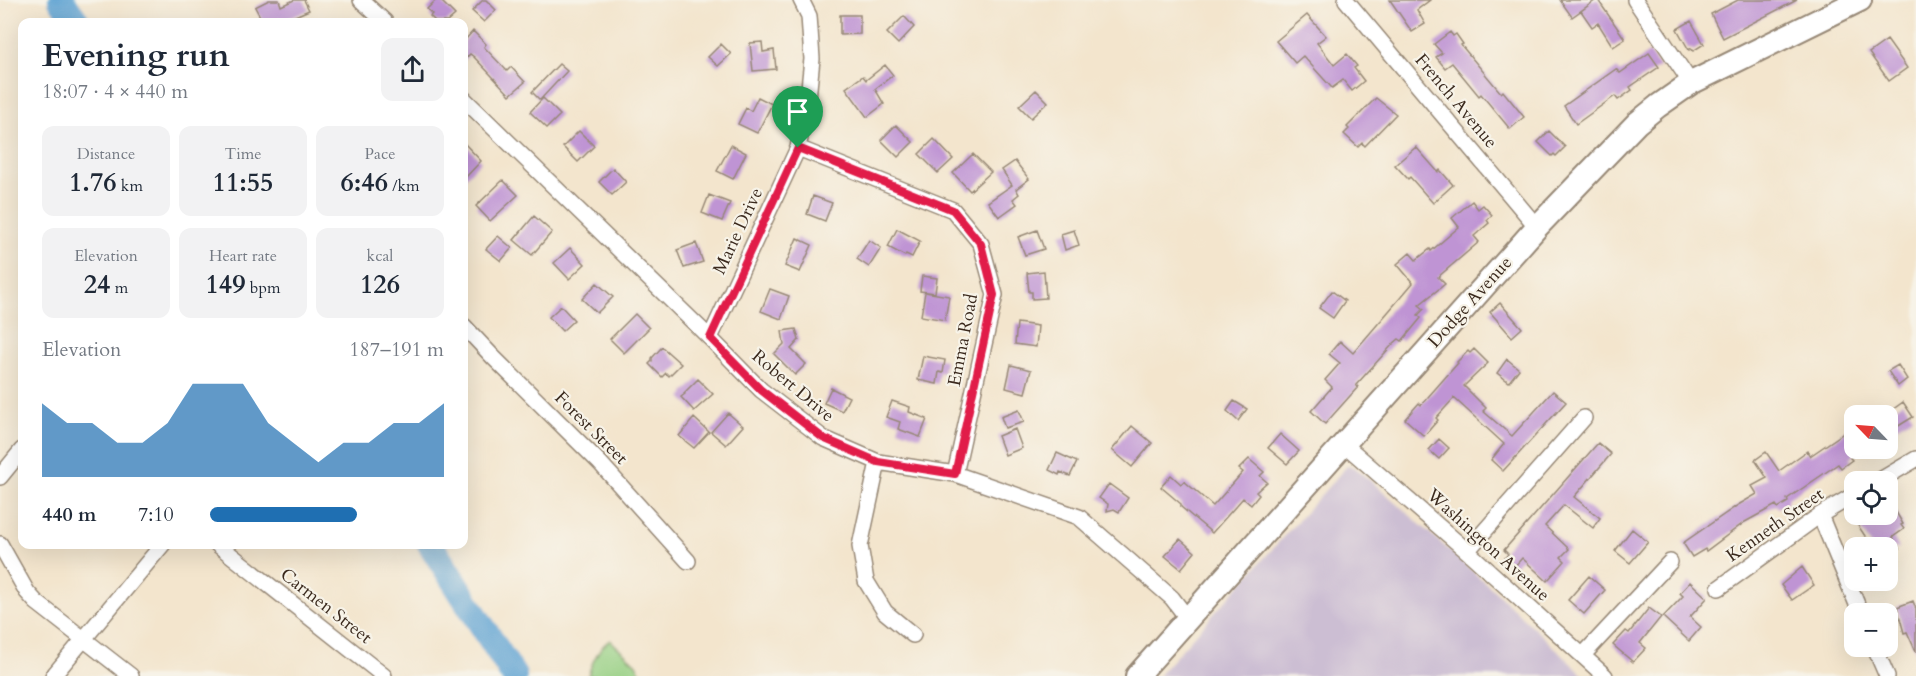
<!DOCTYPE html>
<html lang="en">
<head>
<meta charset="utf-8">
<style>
	:root { --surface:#fff; --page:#f2f2f3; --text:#1f2937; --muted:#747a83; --accent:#1f6fb2 }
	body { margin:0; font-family:Cardo,serif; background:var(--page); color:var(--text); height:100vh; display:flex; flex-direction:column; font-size:22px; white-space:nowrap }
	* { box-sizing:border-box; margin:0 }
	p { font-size:20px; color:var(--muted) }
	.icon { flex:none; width:33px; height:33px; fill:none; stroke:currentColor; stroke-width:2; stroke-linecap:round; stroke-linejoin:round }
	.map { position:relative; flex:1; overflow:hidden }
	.details { position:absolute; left:18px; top:18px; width:450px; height:531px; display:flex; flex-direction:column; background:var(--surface); border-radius:12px; box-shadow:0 6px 24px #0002 }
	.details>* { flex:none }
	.needle { width:39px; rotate:295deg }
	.tools { position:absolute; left:1844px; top:405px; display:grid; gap:12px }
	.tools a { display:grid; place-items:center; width:54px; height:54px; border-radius:12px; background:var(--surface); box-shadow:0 6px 24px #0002; font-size:30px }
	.pin { position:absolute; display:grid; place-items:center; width:51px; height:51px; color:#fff; margin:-62px -26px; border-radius:50% 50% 50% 0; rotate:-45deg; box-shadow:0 0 6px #0007 }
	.pin .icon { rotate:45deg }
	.round { display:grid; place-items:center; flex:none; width:63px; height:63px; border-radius:12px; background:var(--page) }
	.overview { display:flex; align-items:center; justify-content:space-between; height:102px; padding:0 24px }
	h1 { font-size:33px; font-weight:700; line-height:45px }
	.figures { display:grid; grid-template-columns:repeat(3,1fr); gap:9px; height:102px; padding:6px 24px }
	.figures div { display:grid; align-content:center; border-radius:12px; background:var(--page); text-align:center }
	.figures b { font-size:26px; font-weight:700 }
	.figures small { font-size:16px; font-weight:400 }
	.figures p { font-size:16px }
	.chart { height:168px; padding:12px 24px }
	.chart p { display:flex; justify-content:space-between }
	.chart svg { width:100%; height:108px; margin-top:6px; fill:var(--accent); opacity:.7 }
	ul { padding:0 24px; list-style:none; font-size:20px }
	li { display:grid; grid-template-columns:96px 72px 1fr; align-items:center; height:45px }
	li i { height:15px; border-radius:8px; background:var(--accent) }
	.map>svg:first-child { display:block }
	.industrial { fill:#ccbed3 }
	.green { fill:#95cf82; stroke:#687c50; stroke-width:1.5 }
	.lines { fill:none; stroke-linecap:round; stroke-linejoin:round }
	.river { stroke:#5fa3d3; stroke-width:26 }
	.building { fill:#bf94d4 }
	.street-casing { stroke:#978876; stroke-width:18 }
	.secondary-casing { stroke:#978876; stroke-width:26 }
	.street { stroke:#fff; stroke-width:15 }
	.secondary { stroke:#fff; stroke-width:22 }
	.route-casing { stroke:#fff; stroke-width:12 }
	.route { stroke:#e11d48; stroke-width:8 }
	.labels { text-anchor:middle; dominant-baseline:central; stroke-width:4.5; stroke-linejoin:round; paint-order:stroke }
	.street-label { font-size:18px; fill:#3b2a1e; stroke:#f7f3e8 }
</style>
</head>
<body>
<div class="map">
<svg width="1916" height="676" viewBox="0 0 1916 676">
	<rect width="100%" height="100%" fill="#f7f3e8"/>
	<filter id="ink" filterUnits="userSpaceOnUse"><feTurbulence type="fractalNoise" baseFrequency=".0167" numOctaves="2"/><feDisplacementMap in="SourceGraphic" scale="12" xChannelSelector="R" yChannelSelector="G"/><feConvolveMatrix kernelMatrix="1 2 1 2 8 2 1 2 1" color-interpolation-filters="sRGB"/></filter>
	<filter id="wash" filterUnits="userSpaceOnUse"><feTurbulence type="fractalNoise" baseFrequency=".008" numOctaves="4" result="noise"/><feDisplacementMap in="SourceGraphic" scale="24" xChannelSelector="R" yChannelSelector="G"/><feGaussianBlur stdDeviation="1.35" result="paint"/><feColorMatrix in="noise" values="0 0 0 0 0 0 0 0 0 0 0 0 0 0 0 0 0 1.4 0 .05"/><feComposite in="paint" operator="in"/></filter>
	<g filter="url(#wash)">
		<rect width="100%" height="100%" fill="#f3e5cd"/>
		<path class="industrial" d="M1348,465L1355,468L1385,493L1499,595L1584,676H1158Z"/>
		<path class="green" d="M610,640L636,664L642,676H588C592,662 598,648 610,640Z"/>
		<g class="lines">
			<path class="river" d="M61,0L77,22
				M430,544L514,676"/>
		</g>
		<g id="blocks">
			<path class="building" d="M269,0H279L281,6L294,0H304L309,10L281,22H263L255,7Z
				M436,0H440L455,15L447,22H436L430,16L432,14L427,9Z
				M483,0H486L496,10L484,22L472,11Z
				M1390,0H1430L1417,10L1425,24L1412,32Z
				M1560,0H1596L1572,17Z
				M1596,0H1598L1625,39L1613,47L1598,23L1592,27L1581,11Z
				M1738,0H1797L1723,38L1711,14Z
				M840,15H860V34L840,35Z
				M1307,15L1326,36L1317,43L1334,65L1347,54L1357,66L1354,68L1364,81L1352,91L1343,80L1332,88L1303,56L1295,63L1276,41Z
				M904,16L914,27L898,44L887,33Z
				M1691,21L1704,44L1693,51L1691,48L1689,50L1677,29Z
				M473,31L486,44L484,47L507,71L511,67L525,82L510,95L474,57L470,54L464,60V41Z
				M1450,32L1453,36L1456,34L1463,44L1461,45L1501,93L1503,91L1524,117L1510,129L1481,94L1479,96L1452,63L1445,68L1436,57L1442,53L1434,44Z
				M1887,40L1907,68L1889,81L1869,53Z
				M762,42L763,52L774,50L776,69L753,71L750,43Z
				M721,44L731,54L718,66L708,57Z
				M1649,53L1659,67L1630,87L1632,90L1618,100L1615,96L1576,124L1564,106L1616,69L1620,73Z
				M559,64L567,71L540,100L532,92Z
				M885,65L893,75L875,89L884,104L867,117L846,88L863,76L866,80Z
				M1036,90L1048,102L1031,118L1019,106Z
				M758,97L772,104L757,133L738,124L746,108L751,111Z
				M543,98L560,115L547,128L530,112Z
				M1376,98L1396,114L1365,146L1362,143L1358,147L1344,134L1349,129L1347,127Z
				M896,125L913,142L898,157L881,140Z
				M579,131L594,146L578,162L563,147Z
				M1549,131L1565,147L1556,156L1554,154L1552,156L1538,142Z
				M934,139L953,159L938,173L919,154Z
				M464,143L481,161L464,179Z
				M731,145L746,153L733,179L717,171Z
				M1416,147L1438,172L1440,170L1453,185L1433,203L1410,177L1408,179L1395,165Z
				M973,154L991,172L970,191L953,173Z
				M1015,161L1029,179L1016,189L1019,194L1013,199L1017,204L999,217L988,202L1012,185L1002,170Z
				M613,168L626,182L612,195L599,182Z
				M503,180L518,195L490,221L476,206Z
				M709,195L730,203L722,221L702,213Z
				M813,196L832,203L825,221L807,214Z
				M1472,201L1478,209L1483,205L1492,215L1487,220L1489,223L1474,236L1479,242L1438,277L1445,284L1419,305L1424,309L1418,315L1421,318L1402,341L1399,339L1393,344L1356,385L1358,387L1325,424L1311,411L1332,387L1325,380L1340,363L1329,354L1340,341L1353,353L1413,283L1397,264L1410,253L1416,260L1430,249L1431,251L1459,227L1452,218Z
				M534,216L552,232L532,255L514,240Z
				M897,229L920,241L912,257L906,254L905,256L888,247Z
				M1037,230L1044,249L1025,255L1018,237Z
				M1074,230L1079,245L1065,250L1061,234Z
				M498,236L512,248L501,261L486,249Z
				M797,238L812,245L800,272L785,266Z
				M869,240L881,248L869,267L857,259Z
				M696,243L703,262L684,268L677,250Z
				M570,248L585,264L569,279L554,263Z
				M1044,271L1046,298L1032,299V292H1029L1027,273Z
				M922,276L937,278L935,293L920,291Z
				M597,283L613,297L597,313L582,299Z
				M770,289L789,296L781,319L761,311Z
				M1332,291L1345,301L1333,318L1319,308Z
				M925,292L949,296L945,320L921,316Z
				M1500,303L1522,328L1512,337L1490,312Z
				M561,306L574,320L562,331L549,317Z
				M635,314L649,328L624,353L610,339Z
				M1017,323L1038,326L1036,347L1015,344Z
				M796,329L799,340L791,349L806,364L795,375L774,354L784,344L782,331Z
				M662,347L681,364L669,376L666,373L662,377L649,364L652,361V358Z
				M1474,349L1488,363L1464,386L1486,408L1483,411L1512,436L1553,391L1566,402L1503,471L1491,460L1504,444L1454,398L1436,418L1438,420L1424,436L1405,419L1419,403L1421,405L1458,363L1457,362L1468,351L1470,353Z
				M923,356L945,360L943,373L939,372L937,384L918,380Z
				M1507,359L1519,369L1509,382L1497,373Z
				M1011,365L1031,370L1025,393L1006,388Z
				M1898,365L1907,379L1898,386L1888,371Z
				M698,379L713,394L694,411L681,397L685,394L684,393Z
				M831,388L849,397L842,411L824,403Z
				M892,401L910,407L909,412L927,419L920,437L898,429L900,422L886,417Z
				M1234,401L1247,409L1238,421L1227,411Z
				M1903,402L1913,417L1887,433L1888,413Z
				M1019,410L1024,422L1005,428L1001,417Z
				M728,413L743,426L726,445L711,432Z
				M694,418L709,432L694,448L679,436Z
				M1132,426L1152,443L1132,467L1112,450Z
				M1854,426V455L1850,458L1852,460L1841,468L1838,464L1787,499L1788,502L1778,508L1776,505L1745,522L1706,551L1705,549L1692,557L1683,543L1738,505L1757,494L1752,486L1767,478L1755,460L1766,452L1779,471L1807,451L1810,456Z
				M1015,429L1022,448L1005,455L998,436Z
				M1280,434L1299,451L1287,464L1268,448Z
				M1439,439L1449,448L1439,459L1429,450Z
				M1598,443L1611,454L1574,497L1600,518L1593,528L1564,505L1545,526L1569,549L1561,557L1565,561L1547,581L1522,558L1514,567L1504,559L1508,554L1504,550Z
				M1057,453L1077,462L1070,476L1060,472L1059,475L1049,470Z
				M1249,459L1264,472L1260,476L1267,482L1256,492L1259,495L1251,505L1243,498L1212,533L1181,507V504L1161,487L1171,475L1181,484L1184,481L1213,506L1243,472L1239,469Z
				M1109,484L1128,498L1119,512L1114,509L1107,511L1108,504L1099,498Z
				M1893,507L1903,524L1901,525L1904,529L1893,537L1899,548H1873L1857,524L1871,515L1874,520L1882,514H1887V511Z
				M1632,529L1648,542L1630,563L1615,551Z
				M1180,539L1195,552L1181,569L1165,556Z
				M1802,567L1814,585L1792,600L1781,585Z
				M1589,576L1605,590L1584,614L1568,600Z
				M1690,582L1707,598L1690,617L1701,627L1689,641L1663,617L1683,596L1680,593Z
				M1913,601L1916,609V652L1907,632L1904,633L1897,607Z
				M1649,608L1661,617L1640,643L1646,648L1633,662L1613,645L1626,631L1629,633Z"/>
		</g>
	</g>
	<g filter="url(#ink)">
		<use href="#blocks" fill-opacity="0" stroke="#978876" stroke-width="1.5"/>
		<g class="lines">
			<g class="street-casing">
				<path id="street" d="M361,0L385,22
					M1346,0L1537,227
					M1635,0L1691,83
					M464,99L710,338L761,390L823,438L878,462L955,474L1079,517L1172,598L1188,619
					M798,148L953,210L981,244L995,295L955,474
					M464,326L493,357L600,463L688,561
					M710,338L798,148L808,98L812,59L809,16L801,0
					M1344,444L1467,551L1605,676
					M878,462L860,546L866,581L885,612L913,635
					M0,477L22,450
					M1877,482L1916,459
					M1820,515L1861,614
					M0,544L27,592L36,602L131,676
					M217,544L384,676
					M1467,551L1584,418
					M1719,588L1820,515L1854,495
					M1874,646L1887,676
					M1583,655L1670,562
					M53,676L163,544"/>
			</g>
			<g class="secondary-casing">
				<path id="secondary" d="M1137,676L1537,227L1637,123L1658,106L1691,83L1860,0"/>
			</g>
			<use href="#street" class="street"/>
			<use href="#secondary" class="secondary"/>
		</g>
	</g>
	<g class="lines" filter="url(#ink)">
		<g class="route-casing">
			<path id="route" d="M798,148L953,210L981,244L994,295L955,474L878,462L823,438L761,390L710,338Z"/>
		</g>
		<use href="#route" class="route"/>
	</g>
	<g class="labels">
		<g class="street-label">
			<text transform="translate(1456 101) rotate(50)">French Avenue</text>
			<text transform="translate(738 231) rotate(-65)">Marie Drive</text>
			<text transform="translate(1470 302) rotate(-48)">Dodge Avenue</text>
			<text transform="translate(963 340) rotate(-79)">Emma Road</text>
			<text transform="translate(793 386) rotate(40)">Robert Drive</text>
			<text transform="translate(591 428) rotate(45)">Forest Street</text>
			<text transform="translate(1775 525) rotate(-35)">Kenneth Street</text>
			<text transform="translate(1488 545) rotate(42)">Washington Avenue</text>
			<text transform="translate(326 606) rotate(38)">Carmen Street</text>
		</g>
	</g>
</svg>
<div class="tools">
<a><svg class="needle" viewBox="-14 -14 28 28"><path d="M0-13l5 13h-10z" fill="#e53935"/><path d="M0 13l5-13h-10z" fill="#747a83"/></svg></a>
<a><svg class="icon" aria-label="locate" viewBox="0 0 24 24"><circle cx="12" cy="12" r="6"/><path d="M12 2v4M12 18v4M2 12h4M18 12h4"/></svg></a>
<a>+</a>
<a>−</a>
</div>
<div class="pin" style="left:798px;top:148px;background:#1e9e55"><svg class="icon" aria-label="arrive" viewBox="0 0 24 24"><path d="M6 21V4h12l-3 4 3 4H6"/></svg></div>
<section class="details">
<div class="overview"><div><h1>Evening run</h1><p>18:07 · 4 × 440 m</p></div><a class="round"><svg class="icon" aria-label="share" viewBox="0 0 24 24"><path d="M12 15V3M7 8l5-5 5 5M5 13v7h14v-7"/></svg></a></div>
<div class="figures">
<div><p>Distance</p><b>1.76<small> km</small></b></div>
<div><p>Time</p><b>11:55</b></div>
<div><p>Pace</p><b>6:46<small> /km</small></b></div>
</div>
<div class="figures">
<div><p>Elevation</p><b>24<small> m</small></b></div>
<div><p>Heart rate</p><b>149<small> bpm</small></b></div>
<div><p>kcal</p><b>126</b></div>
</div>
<div class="chart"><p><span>Elevation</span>187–191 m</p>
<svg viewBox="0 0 160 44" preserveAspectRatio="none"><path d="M0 44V14L10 22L20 22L30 30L40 30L50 22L60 6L70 6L80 6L90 22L100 30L110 38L120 30L130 30L140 22L150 22L160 14V44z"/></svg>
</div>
<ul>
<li><b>440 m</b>7:10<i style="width:63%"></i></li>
</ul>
</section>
</div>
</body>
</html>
